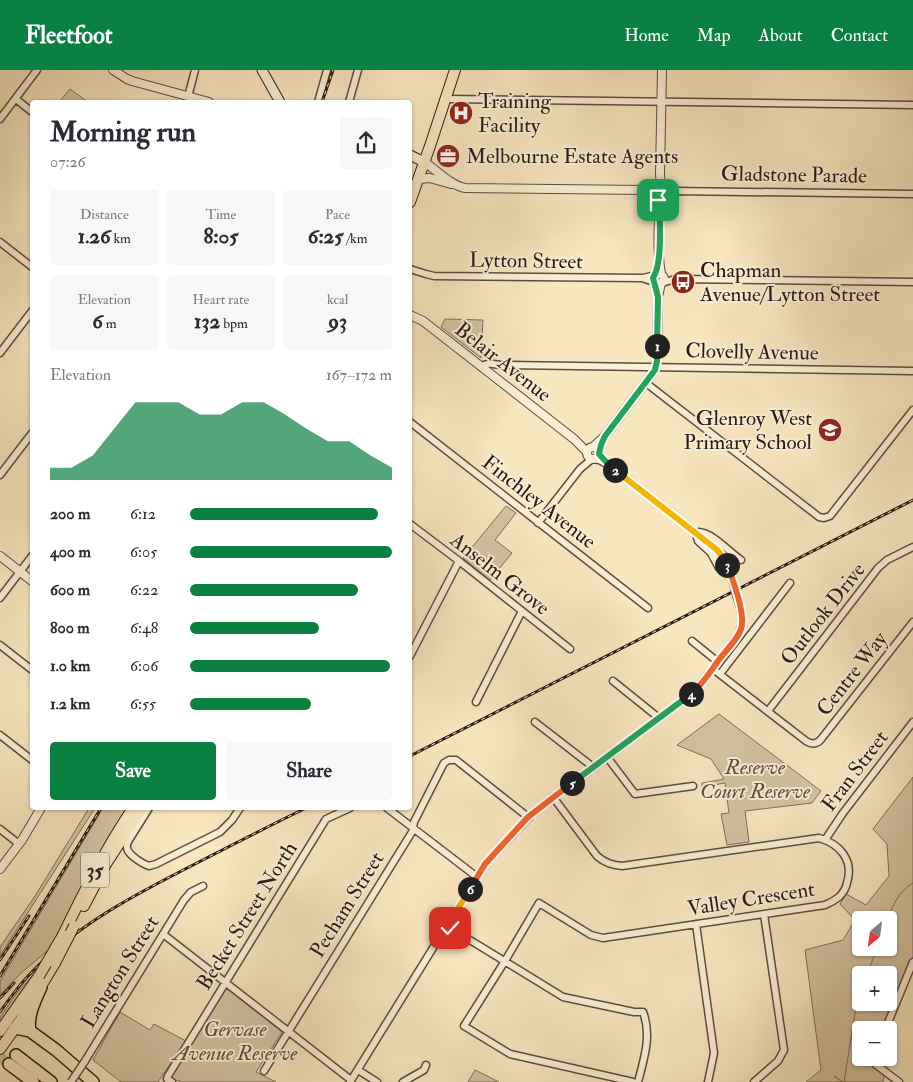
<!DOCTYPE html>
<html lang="en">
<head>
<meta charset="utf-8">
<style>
	:root { --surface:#fff; --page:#f7f7f7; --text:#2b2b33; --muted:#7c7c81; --accent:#0b8043 }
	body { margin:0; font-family:"IM FELL Double Pica",serif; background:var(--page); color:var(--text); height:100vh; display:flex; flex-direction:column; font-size:19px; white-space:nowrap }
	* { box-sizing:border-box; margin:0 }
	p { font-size:16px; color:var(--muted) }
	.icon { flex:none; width:28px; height:28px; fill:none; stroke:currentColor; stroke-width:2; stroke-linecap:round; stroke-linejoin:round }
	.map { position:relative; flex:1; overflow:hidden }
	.sheet { position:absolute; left:30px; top:30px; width:382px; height:710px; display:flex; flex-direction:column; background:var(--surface); border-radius:5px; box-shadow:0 1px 4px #0004 }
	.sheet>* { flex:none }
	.needle { width:32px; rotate:209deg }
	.tools { position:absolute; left:852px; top:841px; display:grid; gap:10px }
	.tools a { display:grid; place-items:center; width:45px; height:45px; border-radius:5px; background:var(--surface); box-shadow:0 1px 4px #0004; font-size:25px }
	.pin { position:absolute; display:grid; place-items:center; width:42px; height:42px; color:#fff; margin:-21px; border-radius:10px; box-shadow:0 2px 8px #0006 }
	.km { position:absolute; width:25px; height:25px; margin:-12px; border-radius:50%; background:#222; color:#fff; font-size:14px; line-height:25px; text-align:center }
	.round { display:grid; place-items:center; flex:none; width:52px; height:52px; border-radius:5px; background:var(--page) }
	.overview { display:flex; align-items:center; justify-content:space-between; height:85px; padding:0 20px }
	h1 { font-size:28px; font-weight:700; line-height:38px }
	.metrics { display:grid; grid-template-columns:repeat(3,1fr); gap:8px; height:85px; padding:5px 20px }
	.metrics div { display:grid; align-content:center; border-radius:5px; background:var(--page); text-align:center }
	.metrics b { font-size:21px; font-weight:700 }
	.metrics small { font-size:14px; font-weight:400 }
	.metrics p { font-size:14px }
	.chart { height:140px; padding:10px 20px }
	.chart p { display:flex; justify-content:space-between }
	.chart svg { width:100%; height:90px; margin-top:5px; fill:var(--accent); opacity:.7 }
	.action { display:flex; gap:10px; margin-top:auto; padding:10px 20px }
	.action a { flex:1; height:58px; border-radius:5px; background:var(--accent); color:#fff; font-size:20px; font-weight:700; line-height:58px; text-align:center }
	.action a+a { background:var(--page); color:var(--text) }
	ul { padding:0 20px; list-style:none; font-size:16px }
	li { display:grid; grid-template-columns:80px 60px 1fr; align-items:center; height:38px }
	li i { height:12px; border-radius:6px; background:var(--accent) }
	header { display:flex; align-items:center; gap:30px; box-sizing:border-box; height:70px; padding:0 25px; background:var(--accent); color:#fff }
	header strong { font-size:24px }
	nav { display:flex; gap:28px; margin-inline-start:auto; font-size:18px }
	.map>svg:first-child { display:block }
	.green { fill:#d5c3a2; stroke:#7f6e5a; fill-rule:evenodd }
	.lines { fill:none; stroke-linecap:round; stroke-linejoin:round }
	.stream { stroke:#7b6b57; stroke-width:1 }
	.motorway-tunnel { stroke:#cfbd9d; stroke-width:11; stroke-dasharray:11 5.5; stroke-linecap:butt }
	.minor-casing { stroke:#5d4d3e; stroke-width:9 }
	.tertiary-casing { stroke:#5d4d3e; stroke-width:10 }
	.secondary-casing { stroke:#291a13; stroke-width:11 }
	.primary-casing { stroke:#291a13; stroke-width:12 }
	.motorway-casing { stroke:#291a13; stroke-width:14 }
	.minor { stroke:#faefd5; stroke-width:6 }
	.tertiary { stroke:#faefd5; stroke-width:8 }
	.secondary { stroke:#faefd5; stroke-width:9 }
	.primary { stroke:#f8e6bf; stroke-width:10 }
	.motorway { stroke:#f8e6bf; stroke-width:11 }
	.rail-casing { stroke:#291a13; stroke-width:3 }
	.rail { stroke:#faefd5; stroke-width:1; stroke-dasharray:4; stroke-linecap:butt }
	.minor-bridge-casing { stroke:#5d4d3e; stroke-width:9; stroke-linecap:butt }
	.primary-bridge-casing { stroke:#291a13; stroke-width:12; stroke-linecap:butt }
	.minor-bridge { stroke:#faefd5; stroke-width:6 }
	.primary-bridge { stroke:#f8e6bf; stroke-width:10 }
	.split-1-casing { stroke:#fff; stroke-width:10 }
	.split-2-casing { stroke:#fff; stroke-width:10 }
	.split-3-casing { stroke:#fff; stroke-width:10 }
	.split-4-casing { stroke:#fff; stroke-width:10 }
	.split-5-casing { stroke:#fff; stroke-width:10 }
	.split-6-casing { stroke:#fff; stroke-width:10 }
	.split-7-casing { stroke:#fff; stroke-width:10 }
	.split-1 { stroke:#22a559; stroke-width:6 }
	.split-2 { stroke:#22a559; stroke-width:6 }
	.split-3 { stroke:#f5b400; stroke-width:6 }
	.split-4 { stroke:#f0652b; stroke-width:6 }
	.split-5 { stroke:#22a559; stroke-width:6 }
	.split-6 { stroke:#f0652b; stroke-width:6 }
	.split-7 { stroke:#f5b400; stroke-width:6 }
	.labels { text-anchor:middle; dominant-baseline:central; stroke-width:4; stroke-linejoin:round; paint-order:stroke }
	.shield { fill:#faefd5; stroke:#685a4d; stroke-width:1 }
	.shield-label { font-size:20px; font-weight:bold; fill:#291a13 }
	.poi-label { font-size:21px; fill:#291a13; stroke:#faefd5; text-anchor:start }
	.street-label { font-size:21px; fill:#291a13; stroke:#faefd5 }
	.park-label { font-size:21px; font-style:italic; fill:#5d4d3e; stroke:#faefd5 }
</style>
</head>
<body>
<header>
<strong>Fleetfoot</strong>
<nav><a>Home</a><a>Map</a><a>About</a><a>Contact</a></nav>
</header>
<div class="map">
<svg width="913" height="1012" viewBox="0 0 913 1012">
	<rect width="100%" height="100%" fill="#f8e6bf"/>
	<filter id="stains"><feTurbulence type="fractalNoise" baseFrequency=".004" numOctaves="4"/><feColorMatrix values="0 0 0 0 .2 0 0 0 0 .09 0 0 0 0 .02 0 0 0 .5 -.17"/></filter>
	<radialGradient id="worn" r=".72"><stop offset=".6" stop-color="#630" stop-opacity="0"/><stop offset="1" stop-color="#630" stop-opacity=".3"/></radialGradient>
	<path class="green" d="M70,19L88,32H59Z
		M445,249L483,250L481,288L441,257Z
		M506,436L516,443L495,470L512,483L490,510L463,488Z
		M719,644L821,721L812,733L745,741L749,772L727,775L721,744L729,743L725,713L702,717V713L724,709L711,689L677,675Z
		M913,707V893L884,960H861V988H872L874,996L884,1006L883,1012H843L834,1006L842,1012H806L821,1000L805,880L843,870L855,850L840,834L846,824L866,835L889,806L887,774L873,759ZM861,850H889V878H861ZM861,905H889V932H861Z
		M89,738H95L0,886V877L35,826Z
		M103,738H129L53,876L20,904L0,925V911Z
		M42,896L0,957V947L19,920Z
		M226,918L282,962L256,1002L276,1012H181L171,1008Z
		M120,942L150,960L154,954L186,971L158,1012H121L93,990Z
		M475,1000L499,1012H468Z"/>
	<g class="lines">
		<path class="stream" d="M887,850C893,835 899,821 913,813
			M867,905L877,878
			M844,1012L856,937L861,922"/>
		<path class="motorway-tunnel" d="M0,987L9,994"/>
		<g class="minor-casing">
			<path id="minor" d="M188,27L195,0
				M16,29L32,42
				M445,29L913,35
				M318,32L327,0
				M349,32L358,0
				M0,49L37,0
				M662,122L674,121L913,124
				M0,172L32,197
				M410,199L426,204L434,206L642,208L654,212
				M643,208L655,205
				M662,213L675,209L913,212
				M0,283L32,241
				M481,297C487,292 493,294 500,295L913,301
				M646,313L819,447L824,448L830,446L913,340
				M410,352L648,538
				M593,389L599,390L609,395L716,479L726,492L731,505
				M0,405L32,363
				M538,453L580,399L592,389
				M410,454L459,491L570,579
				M719,498L711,483L698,471L696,464L699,462C713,463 729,482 741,490
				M0,528L32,486
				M692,571L718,592
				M0,575L32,600
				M410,586L459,491
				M713,599L806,671C812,675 818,674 822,668L913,552
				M720,604L790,513
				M613,611L659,648
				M476,632L522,541
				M768,641L878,498L887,490L913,477
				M535,652L593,697
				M0,665L32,690
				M607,687L635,724L693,716
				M553,727L597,786C605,793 612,795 622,796L819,768C840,774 854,790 847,813C846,818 843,823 839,827C835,830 830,833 825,835L603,868L591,865L539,833L505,891L464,956L510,984L633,1012
				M149,738L129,770C128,772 126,776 127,778C128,785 143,794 149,796L156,794L220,762L232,750L240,738
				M387,738L477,807
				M0,759L19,774
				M825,770L843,743L913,652
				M696,854L714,983L708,1012
				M447,856L563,927L634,942H643C652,965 644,989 638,1012
				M163,864L351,1010
				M885,960L913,892
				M874,988L875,994L899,1012
				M85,991L184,830L191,822L203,816
				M358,1000L377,1012
				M264,1001L412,762L414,752L444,693L449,690H456L528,747
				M172,1012L167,1009L168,1006L326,749L350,738
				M350,1012L485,794L533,743L695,621L737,567C745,553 742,541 737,527
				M403,1012L424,1000L426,995
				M754,1012L778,991L784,980L764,844"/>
		</g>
		<g class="tertiary-casing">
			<path id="tertiary" d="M113,0L127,9L132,11L209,32
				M424,92C437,100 450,115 465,118L645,120L657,122
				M419,109L430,108L451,114
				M661,118L660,104L662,0
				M654 209a5 5 0 1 1 10 0a5 5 0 1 1-10 0Z
				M661,204C657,182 658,145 662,122
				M410,245L423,251L574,369L587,382
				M593,377L605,366L655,300L657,291L658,227L661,213
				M587 383a6 6 0 1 1 12 0a6 6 0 1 1-12 0Z
				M0,486L32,511
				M0,799L22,770L41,738"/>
		</g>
		<g class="secondary-casing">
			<path id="secondary" d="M262,0L280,32
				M410,85L424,92"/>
		</g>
		<g class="primary-casing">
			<path id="primary" d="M410,132L430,76L455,0
				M84,836L106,794L142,738
				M63,865C84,821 106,778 133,738
				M0,961L39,906
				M0,979L20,951L55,893"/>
		</g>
		<g class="motorway-casing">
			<path id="motorway" d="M15,958L30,961L56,980L93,1012
				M30,961C27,946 35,931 41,917
				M16,985L51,1012
				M9,994L33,1012"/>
		</g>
		<use href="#minor" class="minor"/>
		<use href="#tertiary" class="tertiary"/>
		<use href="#secondary" class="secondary"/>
		<use href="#primary" class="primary"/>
		<use href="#motorway" class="motorway"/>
		<g class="rail-casing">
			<path id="rail" d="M322,32L333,0
				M410,686L913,430
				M0,890L29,846
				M0,906L101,738
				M0,928L14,913
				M0,942C10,928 19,915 31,903C76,855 136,824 195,794C232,775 269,756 306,738"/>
		</g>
		<use href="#rail" class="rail"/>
		<g class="minor-bridge-casing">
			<path id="minor-bridge" d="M731,505L737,527
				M71,1012L85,991"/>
		</g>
		<g class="primary-bridge-casing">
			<path id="primary-bridge" d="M55,893L74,856
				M39,906L63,865"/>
		</g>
		<use href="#minor-bridge" class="minor-bridge"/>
		<use href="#primary-bridge" class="primary-bridge"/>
	</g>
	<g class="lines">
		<g class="split-1-casing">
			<path id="split-1" d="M657,276L658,227L653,208C663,192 659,155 660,135L658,130"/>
		</g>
		<g class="split-2-casing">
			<path id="split-2" d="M615,400L609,395L599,384L601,375L605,366L655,300L657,291V276"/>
		</g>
		<g class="split-3-casing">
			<path id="split-3" d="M615,400L716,479L723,487L727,495"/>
		</g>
		<g class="split-4-casing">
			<path id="split-4" d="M691,624C702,615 710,602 718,591C725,581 737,571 741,559C746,544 733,510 727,495"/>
		</g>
		<g class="split-5-casing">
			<path id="split-5" d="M572,713L691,624"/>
		</g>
		<g class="split-6-casing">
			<path id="split-6" d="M470,819L485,794L528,747L572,713"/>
		</g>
		<g class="split-7-casing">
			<path id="split-7" d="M450,858L447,856L470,819"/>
		</g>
		<use href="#split-1" class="split-1"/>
		<use href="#split-2" class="split-2"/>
		<use href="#split-3" class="split-3"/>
		<use href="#split-4" class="split-4"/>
		<use href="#split-5" class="split-5"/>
		<use href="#split-6" class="split-6"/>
		<use href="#split-7" class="split-7"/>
	</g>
	<defs>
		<g id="hospital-disc" transform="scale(1.25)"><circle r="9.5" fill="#8f2418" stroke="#faefd5"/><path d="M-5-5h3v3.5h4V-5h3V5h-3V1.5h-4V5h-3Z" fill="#fff"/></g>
		<g id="office-disc" transform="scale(1.25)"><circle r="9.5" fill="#8f2418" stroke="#faefd5"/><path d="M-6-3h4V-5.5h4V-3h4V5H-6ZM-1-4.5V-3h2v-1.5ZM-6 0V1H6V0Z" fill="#fff"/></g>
		<g id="bus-disc" transform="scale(1.25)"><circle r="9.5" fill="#8f2418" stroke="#faefd5"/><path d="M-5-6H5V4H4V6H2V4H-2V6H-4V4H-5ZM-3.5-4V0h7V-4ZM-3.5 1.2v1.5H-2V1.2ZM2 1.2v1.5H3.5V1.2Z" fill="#fff"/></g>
		<g id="school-disc" transform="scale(1.25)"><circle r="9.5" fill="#8f2418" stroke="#faefd5"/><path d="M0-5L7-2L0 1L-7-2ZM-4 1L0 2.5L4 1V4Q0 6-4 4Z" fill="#fff"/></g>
	</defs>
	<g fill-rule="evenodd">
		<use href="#hospital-disc" x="461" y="43"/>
		<use href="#office-disc" x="448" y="86"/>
		<use href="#bus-disc" x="683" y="212"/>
		<use href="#school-disc" x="830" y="360"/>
	</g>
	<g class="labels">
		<rect class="shield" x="81" y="782.5" width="28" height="35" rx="4"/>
		<g class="shield-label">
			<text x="95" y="800">35</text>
		</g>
		<g class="poi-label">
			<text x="478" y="31">Training<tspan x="478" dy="24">Facility</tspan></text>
			<text x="466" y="86">Melbourne Estate Agents</text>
			<text x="700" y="200">Chapman<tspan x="700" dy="24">Avenue/Lytton Street</tspan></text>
			<text x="812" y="348" text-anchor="end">Glenroy West<tspan x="812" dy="24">Primary School</tspan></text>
		</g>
		<g class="street-label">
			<text transform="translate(794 105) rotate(1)">Gladstone Parade</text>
			<text transform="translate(526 191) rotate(1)">Lytton Street</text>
			<text transform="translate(752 282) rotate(1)">Clovelly Avenue</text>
			<text transform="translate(503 292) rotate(38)">Belair Avenue</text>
			<text transform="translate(539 432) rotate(38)">Finchley Avenue</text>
			<text transform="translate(500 504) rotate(38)">Anselm Grove</text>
			<text transform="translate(823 544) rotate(-52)">Outlook Drive</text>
			<text transform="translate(852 604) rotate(-52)">Centre Way</text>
			<text transform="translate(855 701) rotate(-53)">Fran Street</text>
			<text transform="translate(751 829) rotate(-9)">Valley Crescent</text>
			<text transform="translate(347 835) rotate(-58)">Pecham Street</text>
			<text transform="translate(247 846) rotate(-58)">Becket Street North</text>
			<text transform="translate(120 902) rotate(-58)">Langton Street</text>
		</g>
		<g class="park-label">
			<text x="755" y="697">Reserve<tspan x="755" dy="24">Court Reserve</tspan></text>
			<text x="235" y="959">Gervase<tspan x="235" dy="24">Avenue Reserve</tspan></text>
		</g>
	</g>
	<rect width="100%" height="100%" filter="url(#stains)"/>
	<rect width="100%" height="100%" fill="url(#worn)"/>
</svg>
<div class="tools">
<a><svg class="needle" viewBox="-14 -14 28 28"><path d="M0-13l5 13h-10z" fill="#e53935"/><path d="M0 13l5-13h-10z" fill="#7c7c81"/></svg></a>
<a>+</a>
<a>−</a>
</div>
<div class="pin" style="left:658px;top:130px;background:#1e9e55"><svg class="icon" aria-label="arrive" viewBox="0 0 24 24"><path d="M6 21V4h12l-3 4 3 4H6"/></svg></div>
<div class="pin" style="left:450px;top:858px;background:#d93025"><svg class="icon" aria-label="check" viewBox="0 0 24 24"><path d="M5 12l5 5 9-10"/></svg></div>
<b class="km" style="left:657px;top:276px">1</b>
<b class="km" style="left:615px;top:400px">2</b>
<b class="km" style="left:727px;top:495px">3</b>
<b class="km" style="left:691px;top:624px">4</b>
<b class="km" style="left:572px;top:713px">5</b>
<b class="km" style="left:470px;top:819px">6</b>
<section class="sheet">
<div class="overview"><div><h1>Morning run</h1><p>07:26</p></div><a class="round"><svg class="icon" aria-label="share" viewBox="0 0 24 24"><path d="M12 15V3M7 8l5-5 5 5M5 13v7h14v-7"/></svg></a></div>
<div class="metrics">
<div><p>Distance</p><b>1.26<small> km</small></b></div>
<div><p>Time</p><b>8:05</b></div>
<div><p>Pace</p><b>6:25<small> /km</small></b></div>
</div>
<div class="metrics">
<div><p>Elevation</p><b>6<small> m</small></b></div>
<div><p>Heart rate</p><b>132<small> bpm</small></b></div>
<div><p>kcal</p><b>93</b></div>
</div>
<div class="chart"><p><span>Elevation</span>167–172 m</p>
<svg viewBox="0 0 160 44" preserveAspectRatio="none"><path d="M0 44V38L10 38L20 32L30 19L40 6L50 6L60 6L70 12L80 12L90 6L100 6L110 12L120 19L130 25L140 25L150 32L160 38V44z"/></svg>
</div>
<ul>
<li><b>200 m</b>6:12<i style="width:93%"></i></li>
<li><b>400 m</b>6:05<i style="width:100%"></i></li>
<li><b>600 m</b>6:22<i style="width:83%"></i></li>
<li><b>800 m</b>6:48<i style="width:64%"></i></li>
<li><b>1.0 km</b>6:06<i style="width:99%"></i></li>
<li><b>1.2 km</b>6:55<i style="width:60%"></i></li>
</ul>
<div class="action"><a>Save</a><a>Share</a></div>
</section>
</div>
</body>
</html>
